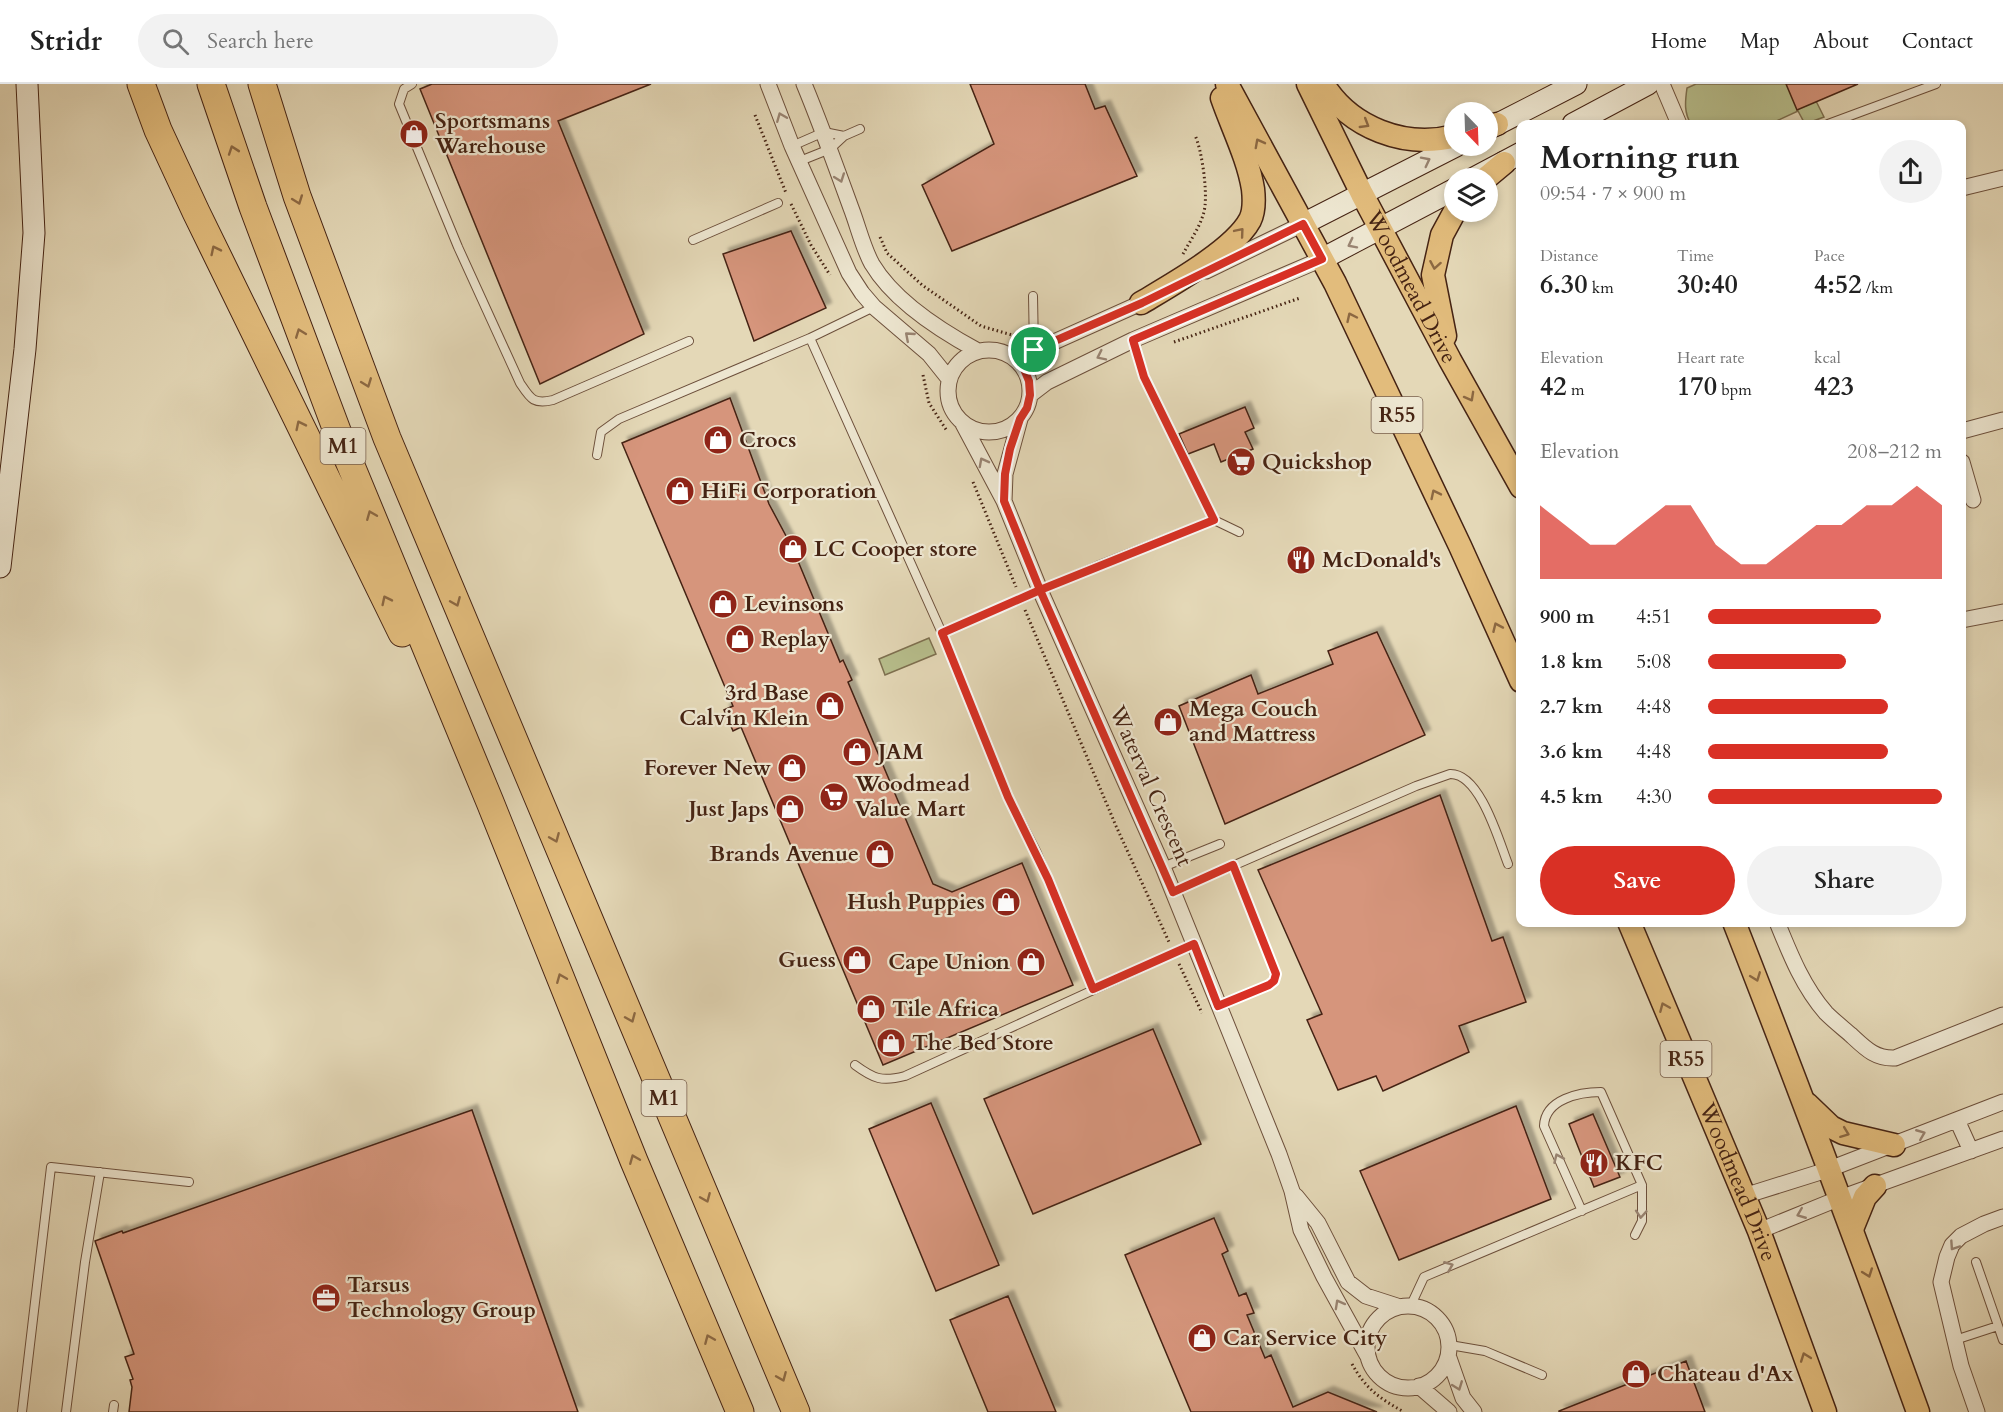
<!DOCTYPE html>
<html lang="en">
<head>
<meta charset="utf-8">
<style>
	:root { --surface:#fff; --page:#f2f2f2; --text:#222; --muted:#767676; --line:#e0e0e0; --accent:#d93025 }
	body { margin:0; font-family:Cardo,serif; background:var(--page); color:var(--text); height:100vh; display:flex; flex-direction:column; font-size:22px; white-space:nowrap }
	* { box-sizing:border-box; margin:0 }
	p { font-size:20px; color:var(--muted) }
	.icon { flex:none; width:33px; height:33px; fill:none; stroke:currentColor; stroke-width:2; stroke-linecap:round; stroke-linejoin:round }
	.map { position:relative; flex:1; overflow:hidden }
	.side { position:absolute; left:1516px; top:36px; width:450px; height:807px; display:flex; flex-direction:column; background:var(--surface); border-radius:12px; box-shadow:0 3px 9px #0003 }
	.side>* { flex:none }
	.needle { width:39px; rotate:157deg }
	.fabs { position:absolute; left:1444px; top:18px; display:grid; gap:12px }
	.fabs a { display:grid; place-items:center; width:54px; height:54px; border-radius:50%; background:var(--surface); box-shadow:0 3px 9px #0003; font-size:30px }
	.pin { position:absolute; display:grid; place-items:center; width:51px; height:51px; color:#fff; margin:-26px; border:3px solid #fff; border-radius:50%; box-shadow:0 2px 6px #0007 }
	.round { display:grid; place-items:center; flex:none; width:63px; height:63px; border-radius:32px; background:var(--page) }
	.summary { display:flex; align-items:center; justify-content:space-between; height:102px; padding:0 24px }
	h1 { font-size:33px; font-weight:700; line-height:45px }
	.stats { display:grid; grid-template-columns:repeat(3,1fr); gap:9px; height:102px; padding:6px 24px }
	.stats div { display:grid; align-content:center }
	.stats b { font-size:26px; font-weight:700 }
	.stats small { font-size:16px; font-weight:400 }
	.stats p { font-size:16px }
	.chart { height:168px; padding:12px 24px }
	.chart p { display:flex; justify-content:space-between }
	.chart svg { width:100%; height:108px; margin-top:6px; fill:var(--accent); opacity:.7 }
	.cta { display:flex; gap:12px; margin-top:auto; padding:12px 24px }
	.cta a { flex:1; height:69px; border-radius:36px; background:var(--accent); color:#fff; font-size:24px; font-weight:700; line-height:69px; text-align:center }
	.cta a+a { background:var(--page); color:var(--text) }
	ul { padding:0 24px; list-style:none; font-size:20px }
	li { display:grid; grid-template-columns:96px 72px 1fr; align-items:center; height:45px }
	li i { height:15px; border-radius:8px; background:var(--accent) }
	header { display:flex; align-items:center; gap:36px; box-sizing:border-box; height:84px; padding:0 30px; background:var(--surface); border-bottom:2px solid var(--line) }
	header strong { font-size:28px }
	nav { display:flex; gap:33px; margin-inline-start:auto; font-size:21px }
	.search { width:420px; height:54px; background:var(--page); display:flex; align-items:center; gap:15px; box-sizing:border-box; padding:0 21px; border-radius:33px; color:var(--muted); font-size:22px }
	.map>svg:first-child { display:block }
	.green { fill:#b7be8c; stroke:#7e7050; stroke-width:1.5 }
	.building { fill:#d6957c; stroke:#452313; stroke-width:1.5; filter:url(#shadow) }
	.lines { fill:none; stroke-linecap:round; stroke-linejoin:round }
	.service-casing { stroke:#6d503c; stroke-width:10 }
	.minor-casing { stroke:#6d503c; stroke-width:17 }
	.secondary-casing { stroke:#452313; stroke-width:23 }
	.primary-casing { stroke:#452313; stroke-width:25 }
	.motorway-casing { stroke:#452313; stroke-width:29 }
	.path { stroke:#452313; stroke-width:3; stroke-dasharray:1.5 3; stroke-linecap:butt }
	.service { stroke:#ede6d0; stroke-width:8 }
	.minor { stroke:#ede6d0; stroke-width:15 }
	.secondary { stroke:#ede6d0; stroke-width:21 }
	.primary { stroke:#e2bc7c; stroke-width:22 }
	.motorway { stroke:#e2bc7c; stroke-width:27 }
	.oneway { stroke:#998472 }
	.oneway2 { stroke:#8c6842 }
	.route-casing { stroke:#fff; stroke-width:12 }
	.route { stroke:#d93025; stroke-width:8 }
	.labels { text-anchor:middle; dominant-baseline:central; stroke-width:4.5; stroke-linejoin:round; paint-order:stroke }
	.shield { fill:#ede6d0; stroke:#775e4c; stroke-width:1.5 }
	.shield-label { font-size:21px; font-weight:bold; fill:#452313 }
	.poi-label { font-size:22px; font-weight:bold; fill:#452313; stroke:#ede6d0; text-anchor:start }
	.street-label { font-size:22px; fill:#452313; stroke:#ede6d0 }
</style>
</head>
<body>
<header>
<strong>Stridr</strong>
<div class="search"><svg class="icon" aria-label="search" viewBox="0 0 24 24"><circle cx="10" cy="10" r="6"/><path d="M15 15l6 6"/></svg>Search here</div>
<nav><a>Home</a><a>Map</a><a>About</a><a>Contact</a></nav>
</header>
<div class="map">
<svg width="2003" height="1328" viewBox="0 0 2003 1328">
	<defs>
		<filter id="shadow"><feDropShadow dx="5.5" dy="-5.5" stdDeviation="1.5" flood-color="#0004"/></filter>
	</defs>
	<rect width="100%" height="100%" fill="#e4d8b7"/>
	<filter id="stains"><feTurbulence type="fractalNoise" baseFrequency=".00333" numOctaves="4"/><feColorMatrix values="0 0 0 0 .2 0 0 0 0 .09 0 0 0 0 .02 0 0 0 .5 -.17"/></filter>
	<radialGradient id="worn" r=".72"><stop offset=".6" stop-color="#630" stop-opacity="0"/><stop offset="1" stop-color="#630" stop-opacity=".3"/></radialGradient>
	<path class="green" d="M1696,0H1786L1816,17L1824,33L1805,40L1798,27L1770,40H1691C1684,29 1685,18 1687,4Z
		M929,554L936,570L885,591L879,575Z"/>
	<path class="building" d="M432,0H651L558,37L644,250L540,300L420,5Z
		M970,0H1085L1095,25L1105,22L1137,92L952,167L922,101L994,60Z
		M1786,0H1858L1797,26Z
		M791,147L826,224L754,257L723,170Z
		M730,314L769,420L793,465L840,578L843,576L852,596L848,598L933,800L952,808L1022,779L1073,901L883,981L741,643L733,647L724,626L733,622L622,359Z
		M1245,323L1254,344L1245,348L1253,365L1221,378L1214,360L1188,370L1179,350Z
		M1377,548L1425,651L1225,740L1179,622L1251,591L1258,610L1333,580L1328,567Z
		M1440,711L1492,857L1503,853L1526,918L1459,942L1469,968L1383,1007L1376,992L1338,1006L1307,936L1322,930L1258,786Z
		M1153,945L1201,1060L1033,1130L984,1015Z
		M931,1019L999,1181L936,1207L869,1045Z
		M1516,1022L1551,1115L1399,1176L1360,1087Z
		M472,1026L578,1328H129L132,1303L130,1296L133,1295L125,1273L134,1270L95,1157L122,1147L123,1149Z
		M1593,1030L1620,1093L1594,1103L1569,1040Z
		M1214,1134L1228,1167L1222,1170L1239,1212L1246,1209L1254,1229L1247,1231L1265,1274L1271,1271L1293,1323L1328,1308L1377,1328H1191L1125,1171Z
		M1008,1212L1056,1328H988L950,1236Z
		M1686,1277L1705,1328H1559V1327Z"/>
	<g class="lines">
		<g class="service-casing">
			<path id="service" d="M412,0L404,5L399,20L458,163L520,299C530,314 533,321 553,316L689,257
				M1828,40L1936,0
				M792,62L824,48L844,52
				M800,77L830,65L844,52L860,45
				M693,156L778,119
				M1033,212L1034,266
				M874,223L810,254L942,549
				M1133,256L1144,293L1214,436
				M597,371L601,348L619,335L810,254
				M1163,783L1220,760
				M1173,808L1416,702L1450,690C1480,689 1499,757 1508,780
				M1093,905L1036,767L1008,713L942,549L1097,482L1214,436L1239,448
				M1218,922L1269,901L1274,897L1276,890L1233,781
				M855,981C874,995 882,998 905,992L1194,860
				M1582,1127L1544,1042C1545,1015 1580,1008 1601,1008L1642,1101
				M1976,1178L2003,1256
				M1411,1221L1424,1193L1642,1101V1137L1635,1151
				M1955,1256L1998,1242
				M1450,1261L1485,1267L1542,1291
				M22,1328L51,1083L189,1098
				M66,1328L85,1178L100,1088
				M113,1328L114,1321"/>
		</g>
		<g class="minor-casing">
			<path id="minor" d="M768,0L792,62L849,189L862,209L874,223L929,270L949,295
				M804,0C821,41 836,83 851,124C858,142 863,164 872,180C894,217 941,247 978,267
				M1662,0L1679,40
				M1962,104L2003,94
				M1206,187L1303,140
				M948 307a41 41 0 1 1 82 0a41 41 0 1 1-82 0Z
				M1016,275L1150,215
				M1030,311L1047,298L1133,256L1322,175
				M962,338L1004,417L1040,506L1163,783L1279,1070L1292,1107L1301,1146L1324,1193L1367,1271
				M1962,347L2003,336
				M1962,378L1973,416
				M1004,417L1005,390L1020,335
				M1962,536L2003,528
				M1777,838C1790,870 1803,903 1826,929C1834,937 1843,944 1851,951C1865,964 1875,975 1895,974L2003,931
				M1957,1036L1971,1067
				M1296,1112L1318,1139L1348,1198L1366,1212L1397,1222
				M1744,1112L1827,1086L2003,1018
				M1759,1147L1840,1114L2003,1055
				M1367 1263a41 41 0 1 1 82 0a41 41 0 1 1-82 0Z
				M1449,1274L1463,1314L1474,1328
				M1419,1302L1449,1328
				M1977,1328L1961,1282L1941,1198L1947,1173L1952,1161L1961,1152L1984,1140L2003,1133"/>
		</g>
		<g class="secondary-casing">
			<path id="secondary" d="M1573,40L1648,0
				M1488,45L1576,0
				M1474,94L1521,69
				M1303,140L1456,62
				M1322,175L1455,105
				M0,483L25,265L34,149L27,0"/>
		</g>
		<g class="primary-casing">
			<g id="primary">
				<path d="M1227,0L1335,199L1460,462L1521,597"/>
				<path id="s1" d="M1308,0L1362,110L1450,276L1521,403"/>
				<path d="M1323,0C1350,44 1405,65 1455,52"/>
				<path d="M1488,43L1497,40"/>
				<path d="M1486,94L1504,79"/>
				<path d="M1141,219C1171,201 1234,166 1250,136C1254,128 1254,114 1253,105C1248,74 1232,43 1222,14"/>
				<path d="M1445,252L1433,191L1442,151L1455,127"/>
				<path id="s2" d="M1629,838L1759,1147L1825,1328"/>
				<path d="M1734,838C1798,1001 1859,1164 1918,1328"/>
				<path d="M1807,1020L1831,1043L1843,1049L1894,1061"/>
				<path d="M1852,1145L1865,1113L1875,1102"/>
			</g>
		</g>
		<g class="motorway-casing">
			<path id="motorway" d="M141,0L158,46L196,128L402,549
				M211,0L253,123L342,360L490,718L634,1077L740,1328
				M262,0L297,112L387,354L796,1328"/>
		</g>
		<path class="path" d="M755,31L786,109
			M791,120L811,161L830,191
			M880,153L887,169L922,201L981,242L1012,251L1022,249
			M1183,170C1191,155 1203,139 1205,122C1207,104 1202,67 1195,51
			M1174,258L1300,214
			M923,291L929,319L947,347
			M973,398L1016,503
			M1025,526L1116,742L1169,858
			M1179,880L1202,929
			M1352,1280C1366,1305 1379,1314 1404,1328"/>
		<use href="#service" class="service"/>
		<use href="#minor" class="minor"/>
		<use href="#secondary" class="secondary"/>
		<use href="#primary" class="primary"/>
		<use href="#motorway" class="motorway"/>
	</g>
	<defs><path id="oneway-chevron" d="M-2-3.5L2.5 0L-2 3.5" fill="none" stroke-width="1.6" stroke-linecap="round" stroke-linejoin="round" transform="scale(1.5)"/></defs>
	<g class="oneway">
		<use href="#oneway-chevron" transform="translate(781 33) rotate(-112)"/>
		<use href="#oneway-chevron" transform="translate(1426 77) rotate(-27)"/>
		<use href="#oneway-chevron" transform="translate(840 94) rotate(70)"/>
		<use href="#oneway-chevron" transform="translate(1352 160) rotate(153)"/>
		<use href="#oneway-chevron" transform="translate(909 252) rotate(-139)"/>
		<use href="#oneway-chevron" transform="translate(1101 272) rotate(154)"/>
		<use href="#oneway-chevron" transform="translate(983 378) rotate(-118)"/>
		<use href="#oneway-chevron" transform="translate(1921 1050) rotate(-22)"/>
		<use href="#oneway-chevron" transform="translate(1558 1074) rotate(-114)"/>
		<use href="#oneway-chevron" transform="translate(1641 1130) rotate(94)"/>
		<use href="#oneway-chevron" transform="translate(1801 1130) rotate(158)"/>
		<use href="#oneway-chevron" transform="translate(1954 1162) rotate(124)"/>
		<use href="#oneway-chevron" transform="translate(1449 1182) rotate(-22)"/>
		<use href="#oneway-chevron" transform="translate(1339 1220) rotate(-119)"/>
		<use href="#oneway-chevron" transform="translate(1458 1302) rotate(69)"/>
	</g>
	<g class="oneway2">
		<use href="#oneway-chevron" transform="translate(1365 40) rotate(31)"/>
		<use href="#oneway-chevron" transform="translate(1259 59) rotate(-118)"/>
		<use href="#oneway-chevron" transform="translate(233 66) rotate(-109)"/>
		<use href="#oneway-chevron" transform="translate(298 116) rotate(70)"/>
		<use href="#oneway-chevron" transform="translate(1240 148) rotate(-50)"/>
		<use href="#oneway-chevron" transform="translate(215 166) rotate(-116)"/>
		<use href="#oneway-chevron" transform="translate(1435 181) rotate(100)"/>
		<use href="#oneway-chevron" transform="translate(1351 233) rotate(-115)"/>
		<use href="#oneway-chevron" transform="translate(300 249) rotate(-111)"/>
		<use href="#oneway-chevron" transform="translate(367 299) rotate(69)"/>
		<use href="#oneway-chevron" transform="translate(1470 313) rotate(61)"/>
		<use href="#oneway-chevron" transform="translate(300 341) rotate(-116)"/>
		<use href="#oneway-chevron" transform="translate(1435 410) rotate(-116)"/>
		<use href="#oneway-chevron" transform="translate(371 431) rotate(-112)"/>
		<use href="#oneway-chevron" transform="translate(386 516) rotate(-116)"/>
		<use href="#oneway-chevron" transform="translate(456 518) rotate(67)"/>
		<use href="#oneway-chevron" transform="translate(1497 543) rotate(-114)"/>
		<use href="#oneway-chevron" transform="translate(555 754) rotate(67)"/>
		<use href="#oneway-chevron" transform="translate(1756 893) rotate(69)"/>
		<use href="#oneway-chevron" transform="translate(561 894) rotate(-112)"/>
		<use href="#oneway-chevron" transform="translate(1664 923) rotate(-113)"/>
		<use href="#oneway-chevron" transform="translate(631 934) rotate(67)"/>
		<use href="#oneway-chevron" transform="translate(1845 1049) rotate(21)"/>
		<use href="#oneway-chevron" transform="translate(634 1075) rotate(-112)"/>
		<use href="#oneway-chevron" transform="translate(706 1114) rotate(67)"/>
		<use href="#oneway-chevron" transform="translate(1868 1189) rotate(70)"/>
		<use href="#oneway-chevron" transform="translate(709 1255) rotate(-113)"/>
		<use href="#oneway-chevron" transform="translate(1805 1273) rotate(-110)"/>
		<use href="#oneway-chevron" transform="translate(782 1293) rotate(67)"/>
	</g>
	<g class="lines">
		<g class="route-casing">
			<path id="route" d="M1034,266L1016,275L1024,285L1029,297L1030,311L1027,324L1020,335L1010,365L1005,390L1004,417L1040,506L942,549L1008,713L1048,795L1093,905L1194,860L1218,922L1269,901L1274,897L1276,890L1233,781L1173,808L1040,506L1214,436L1144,293L1133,256L1322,175L1303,140L1142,219L1034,266"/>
		</g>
		<use href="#route" class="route"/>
	</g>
	<defs>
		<g id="shop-disc" transform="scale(1.5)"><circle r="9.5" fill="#8f2418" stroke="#ede6d0"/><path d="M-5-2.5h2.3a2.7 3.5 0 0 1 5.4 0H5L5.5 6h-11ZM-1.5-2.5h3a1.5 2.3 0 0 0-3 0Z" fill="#fff"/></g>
		<g id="supermarket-disc" transform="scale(1.5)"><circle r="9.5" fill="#8f2418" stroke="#ede6d0"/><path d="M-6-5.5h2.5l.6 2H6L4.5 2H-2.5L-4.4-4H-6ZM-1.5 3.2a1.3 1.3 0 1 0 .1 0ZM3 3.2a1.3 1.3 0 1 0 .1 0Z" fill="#fff"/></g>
		<g id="restaurant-disc" transform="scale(1.5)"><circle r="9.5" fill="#8f2418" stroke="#ede6d0"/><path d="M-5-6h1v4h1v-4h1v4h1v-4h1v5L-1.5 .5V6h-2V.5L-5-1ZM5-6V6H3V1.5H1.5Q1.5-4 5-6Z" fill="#fff"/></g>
		<g id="office-disc" transform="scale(1.5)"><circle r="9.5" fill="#8f2418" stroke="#ede6d0"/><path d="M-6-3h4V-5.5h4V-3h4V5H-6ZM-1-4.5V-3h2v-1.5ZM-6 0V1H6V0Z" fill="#fff"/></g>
	</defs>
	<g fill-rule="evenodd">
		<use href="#shop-disc" x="414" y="50"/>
		<use href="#shop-disc" x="718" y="356"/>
		<use href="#supermarket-disc" x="1241" y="378"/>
		<use href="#shop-disc" x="680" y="407"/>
		<use href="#shop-disc" x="793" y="465"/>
		<use href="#restaurant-disc" x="1301" y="476"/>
		<use href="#shop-disc" x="723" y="520"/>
		<use href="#shop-disc" x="740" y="555"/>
		<use href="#shop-disc" x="830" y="622"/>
		<use href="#shop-disc" x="1168" y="638"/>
		<use href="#shop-disc" x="857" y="668"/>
		<use href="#shop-disc" x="792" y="684"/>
		<use href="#supermarket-disc" x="834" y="713"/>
		<use href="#shop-disc" x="790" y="725"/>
		<use href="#shop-disc" x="880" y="770"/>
		<use href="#shop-disc" x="1006" y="818"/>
		<use href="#shop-disc" x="857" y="876"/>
		<use href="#shop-disc" x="1031" y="878"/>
		<use href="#shop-disc" x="871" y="925"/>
		<use href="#shop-disc" x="891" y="959"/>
		<use href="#restaurant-disc" x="1594" y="1079"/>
		<use href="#office-disc" x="326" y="1214"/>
		<use href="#shop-disc" x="1202" y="1254"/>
		<use href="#shop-disc" x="1636" y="1290"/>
	</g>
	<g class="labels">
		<g class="shield">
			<rect x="1371.5" y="313" width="51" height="36" rx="4.5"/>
			<rect x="320.5" y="344" width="45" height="36" rx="4.5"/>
			<rect x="1660.5" y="957" width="51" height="36" rx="4.5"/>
			<rect x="641.5" y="996" width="45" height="36" rx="4.5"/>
		</g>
		<g class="shield-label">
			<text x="1397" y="331">R55</text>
			<text x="343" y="362">M1</text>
			<text x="1686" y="975">R55</text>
			<text x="664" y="1014">M1</text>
		</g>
		<g class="poi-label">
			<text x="435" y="37">Sportsmans<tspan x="435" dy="25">Warehouse</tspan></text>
			<text x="739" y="356">Crocs</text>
			<text x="1262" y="378">Quickshop</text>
			<text x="701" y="407">HiFi Corporation</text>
			<text x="814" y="465">LC Cooper store</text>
			<text x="1322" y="476">McDonald's</text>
			<text x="744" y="520">Levinsons</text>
			<text x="761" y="555">Replay</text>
			<text x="809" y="609" text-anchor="end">3rd Base<tspan x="809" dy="25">Calvin Klein</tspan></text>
			<text x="1189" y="625">Mega Couch<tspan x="1189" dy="25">and Mattress</tspan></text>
			<text x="878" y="668">JAM</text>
			<text x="771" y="684" text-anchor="end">Forever New</text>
			<text x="855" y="700">Woodmead<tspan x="855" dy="25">Value Mart</tspan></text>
			<text x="769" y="725" text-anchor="end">Just Japs</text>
			<text x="859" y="770" text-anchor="end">Brands Avenue</text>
			<text x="985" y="818" text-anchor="end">Hush Puppies</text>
			<text x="836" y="876" text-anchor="end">Guess</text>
			<text x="1010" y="878" text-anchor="end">Cape Union</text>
			<text x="892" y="925">Tile Africa</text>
			<text x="912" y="959">The Bed Store</text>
			<text x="1615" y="1079">KFC</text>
			<text x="347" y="1201">Tarsus<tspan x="347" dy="25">Technology Group</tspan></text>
			<text x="1223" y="1254">Car Service City</text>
			<text x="1657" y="1290">Chateau d'Ax</text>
		</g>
		<g class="street-label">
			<text stroke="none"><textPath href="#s1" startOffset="228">Woodmead Drive</textPath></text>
			<text transform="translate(1151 702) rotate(66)">Waterval Crescent</text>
			<text stroke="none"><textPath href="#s2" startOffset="282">Woodmead Drive</textPath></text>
		</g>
	</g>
	<rect width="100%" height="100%" filter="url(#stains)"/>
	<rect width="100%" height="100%" fill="url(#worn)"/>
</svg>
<div class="fabs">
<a><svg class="needle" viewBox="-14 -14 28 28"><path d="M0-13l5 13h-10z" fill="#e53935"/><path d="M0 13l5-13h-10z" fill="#767676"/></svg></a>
<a><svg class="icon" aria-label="layers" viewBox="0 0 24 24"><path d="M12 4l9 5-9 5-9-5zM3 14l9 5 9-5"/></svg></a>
</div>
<div class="pin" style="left:1034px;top:266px;background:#1e9e55"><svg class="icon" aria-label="arrive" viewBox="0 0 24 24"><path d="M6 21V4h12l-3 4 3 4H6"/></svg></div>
<section class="side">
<div class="summary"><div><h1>Morning run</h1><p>09:54 · 7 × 900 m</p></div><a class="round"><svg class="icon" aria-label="share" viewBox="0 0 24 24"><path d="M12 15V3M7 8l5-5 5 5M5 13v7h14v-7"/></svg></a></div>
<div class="stats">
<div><p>Distance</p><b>6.30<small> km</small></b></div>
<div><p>Time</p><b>30:40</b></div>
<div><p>Pace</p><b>4:52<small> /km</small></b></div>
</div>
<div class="stats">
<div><p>Elevation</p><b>42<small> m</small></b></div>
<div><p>Heart rate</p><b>170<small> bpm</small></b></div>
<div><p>kcal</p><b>423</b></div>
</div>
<div class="chart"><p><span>Elevation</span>208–212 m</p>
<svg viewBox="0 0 160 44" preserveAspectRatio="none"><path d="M0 44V14L10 22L20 30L30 30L40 22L50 14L60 14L70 30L80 38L90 38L100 30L110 22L120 22L130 14L140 14L150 6L160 14V44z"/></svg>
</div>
<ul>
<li><b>900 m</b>4:51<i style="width:74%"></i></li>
<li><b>1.8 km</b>5:08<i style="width:59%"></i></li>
<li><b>2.7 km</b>4:48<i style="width:77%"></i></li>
<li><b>3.6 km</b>4:48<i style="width:77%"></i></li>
<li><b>4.5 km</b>4:30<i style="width:100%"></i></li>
</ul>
<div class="cta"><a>Save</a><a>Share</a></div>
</section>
</div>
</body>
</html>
